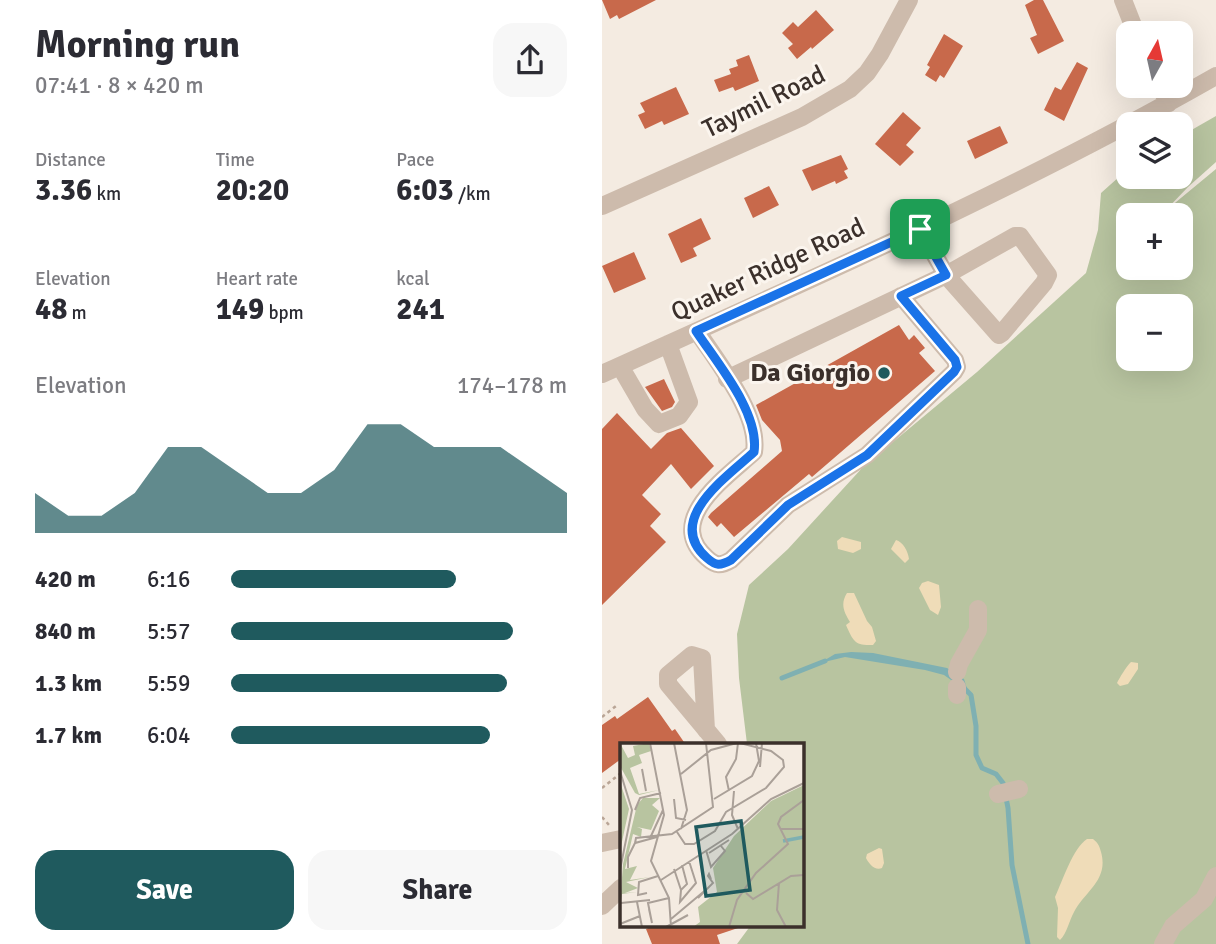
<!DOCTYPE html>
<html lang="en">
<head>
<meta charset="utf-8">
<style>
	:root { --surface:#fff; --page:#f7f7f7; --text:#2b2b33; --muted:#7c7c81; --accent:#1f5a5e }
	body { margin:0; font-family:Signika,sans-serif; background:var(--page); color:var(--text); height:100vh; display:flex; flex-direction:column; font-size:26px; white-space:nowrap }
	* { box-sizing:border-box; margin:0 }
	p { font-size:23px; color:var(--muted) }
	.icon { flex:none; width:38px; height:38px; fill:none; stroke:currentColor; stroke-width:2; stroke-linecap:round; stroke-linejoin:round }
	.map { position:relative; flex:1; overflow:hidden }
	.panel { display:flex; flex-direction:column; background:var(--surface); width:602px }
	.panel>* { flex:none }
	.needle { width:46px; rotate:8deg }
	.buttons { position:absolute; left:514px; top:21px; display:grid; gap:14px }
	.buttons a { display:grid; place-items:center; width:77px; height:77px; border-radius:14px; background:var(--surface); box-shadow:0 7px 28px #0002; font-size:35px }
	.pin { position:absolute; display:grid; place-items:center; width:60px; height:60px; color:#fff; margin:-30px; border-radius:14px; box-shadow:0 4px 10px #0006 }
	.round { display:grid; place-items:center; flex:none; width:74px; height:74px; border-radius:21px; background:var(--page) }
	.summary { display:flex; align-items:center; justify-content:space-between; height:119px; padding:0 35px }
	h1 { font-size:38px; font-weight:700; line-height:52px }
	.metrics { display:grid; grid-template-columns:repeat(3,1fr); gap:10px; height:119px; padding:7px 35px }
	.metrics div { display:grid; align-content:center }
	.metrics b { font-size:30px; font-weight:700 }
	.metrics small { font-size:19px; font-weight:400 }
	.metrics p { font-size:19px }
	.chart { height:196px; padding:14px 35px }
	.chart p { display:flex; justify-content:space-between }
	.chart svg { width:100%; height:126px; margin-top:7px; fill:var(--accent); opacity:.7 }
	.action { display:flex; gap:14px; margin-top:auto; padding:14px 35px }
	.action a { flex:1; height:80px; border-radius:21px; background:var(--accent); color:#fff; font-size:28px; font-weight:700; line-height:80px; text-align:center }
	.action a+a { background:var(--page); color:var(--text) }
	ul { padding:0 35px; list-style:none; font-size:23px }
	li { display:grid; grid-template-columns:112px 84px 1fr; align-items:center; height:52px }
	li i { height:18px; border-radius:9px; background:var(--accent) }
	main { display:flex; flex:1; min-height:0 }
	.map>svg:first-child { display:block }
	.green { fill:#b8c4a0; fill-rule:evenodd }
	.sand { fill:#efdcb8 }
	.water { fill:#7fb0b2 }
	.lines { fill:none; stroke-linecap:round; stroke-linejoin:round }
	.stream { stroke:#7fb0b2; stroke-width:5 }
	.building { fill:#c8694b }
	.path { stroke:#b9a596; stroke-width:2.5; stroke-dasharray:3.5 3.5; stroke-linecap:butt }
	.minor { stroke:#cdbbac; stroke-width:18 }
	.route-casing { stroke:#fff; stroke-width:14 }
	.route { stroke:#1a73e8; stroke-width:9 }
	.poi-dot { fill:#1f5a5e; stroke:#fbf5ee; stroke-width:2.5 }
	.labels { text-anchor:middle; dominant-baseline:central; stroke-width:6; stroke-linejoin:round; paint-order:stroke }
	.street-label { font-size:26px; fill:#3b302b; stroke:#fbf5ee }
	.poi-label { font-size:26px; font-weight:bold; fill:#3b302b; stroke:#fbf5ee; text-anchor:end }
	.inset-river { fill:none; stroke:#7fb0b2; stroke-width:3.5 }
	.inset-road { fill:none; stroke:#aaa098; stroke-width:2 }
	.view { fill:#1f5a5e; fill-opacity:0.15; stroke:#1f5a5e; stroke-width:3.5 }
	.inset-edge { fill:none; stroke:#3b302b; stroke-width:3.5 }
</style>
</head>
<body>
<main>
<section class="panel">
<div class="summary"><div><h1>Morning run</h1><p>07:41 · 8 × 420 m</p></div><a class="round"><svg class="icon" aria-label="share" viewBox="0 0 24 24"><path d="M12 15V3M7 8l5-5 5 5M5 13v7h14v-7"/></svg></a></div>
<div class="metrics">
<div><p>Distance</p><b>3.36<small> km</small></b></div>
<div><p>Time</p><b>20:20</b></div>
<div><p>Pace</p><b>6:03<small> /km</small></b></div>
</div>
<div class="metrics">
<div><p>Elevation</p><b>48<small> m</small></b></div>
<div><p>Heart rate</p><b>149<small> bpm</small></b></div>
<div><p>kcal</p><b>241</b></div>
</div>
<div class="chart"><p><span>Elevation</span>174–178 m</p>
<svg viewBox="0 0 160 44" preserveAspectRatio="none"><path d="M0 44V30L10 38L20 38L30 30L40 14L50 14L60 22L70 30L80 30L90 22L100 6L110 6L120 14L130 14L140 14L150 22L160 30V44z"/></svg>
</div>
<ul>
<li><b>420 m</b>6:16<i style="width:67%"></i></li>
<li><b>840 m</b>5:57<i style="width:84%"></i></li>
<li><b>1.3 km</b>5:59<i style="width:82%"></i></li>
<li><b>1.7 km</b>6:04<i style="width:77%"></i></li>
</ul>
<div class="action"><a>Save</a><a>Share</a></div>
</section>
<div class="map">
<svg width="614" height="944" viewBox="0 0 614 944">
	<rect width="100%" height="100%" fill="#f4ebe1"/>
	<path class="green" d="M614,116V162L586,187L562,212L614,169V944H135L149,925H200V744H145L137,678L135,634L147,585L186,549L261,467L375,372L484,273L496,230L499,193L527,168V177H579V136ZM527,215H579V268H527ZM527,306H579V359H527Z"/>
	<path class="sand" d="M240,537L259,542V549L251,553L236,549L235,541Z
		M294,540C301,542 306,551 307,559L303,563L289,549Z
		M326,581L337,585L339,607L336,615L328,610L317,588L320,583Z
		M245,593H252L265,621L270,627L274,641L271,645C253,646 251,641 244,625L248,622C242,612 238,604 245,593Z
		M529,662L536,663V669L526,684L518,686L515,683C518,677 524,667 529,662Z
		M485,839H491C496,843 497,845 499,852C507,880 483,891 472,912C467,921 465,933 458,940L455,937L456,908L453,897C461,880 471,848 485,839Z
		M277,848L280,849L282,863L280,868C273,871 267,864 264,858L265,854Z"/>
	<path class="water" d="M249,652L271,653L345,668L362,679L366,692L342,675L323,670L243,657L218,663L233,654Z"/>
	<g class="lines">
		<path class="stream" d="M180,678L223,661
			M361,687L369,695L374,726V755L380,768L394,774L401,783L406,808L410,865L426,944"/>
	</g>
	<path class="building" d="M0,0H54L17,19L15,15L8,19Z
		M432,0H441L462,41L436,54L428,38L435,35L423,5Z
		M214,10L232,30L210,49L209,47L195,59L186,48L191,44L180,33L191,22L196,27Z
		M342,34L361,46L342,78L338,75L334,82L323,75L328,67L325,65Z
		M147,55L157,81L133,91L131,87L117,92L112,80L129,74L127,69L136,66L134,60Z
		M475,62L486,68L462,121L442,110L453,87L459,90Z
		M74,87L87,114L62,125L60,121L43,129L36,115L43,112L38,103Z
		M301,112L319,128L304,145L312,152L298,166L273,144Z
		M398,126L406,143L373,159L365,141Z
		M239,155L246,169L242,171L246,178L234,184L233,181L210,191L200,170Z
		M167,186L177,205L151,218L142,198Z
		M99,218L109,239L91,248L95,256L79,263L66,234Z
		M32,252L44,279L12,293L0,266Z
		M297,325L307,340L312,335L323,348L317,353L333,371L210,477L207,474L132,537L119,523L115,527L106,517L109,513L180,451L178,440L160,420L154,405Z
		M62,379L73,402L70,407L60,411L43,387Z
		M15,413L49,449L65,433L79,428L112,466L89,489L69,464L40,495L59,514L48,526L64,542L0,605V429Z
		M46,697L70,731L73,729L84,745H19V759L0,773V725L13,716L15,719Z
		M53,925H139V927L115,935L118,944H50L44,929Z"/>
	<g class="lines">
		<path class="path" d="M0,717L14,706
			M0,788L19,773
			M0,817L7,825"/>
		<path class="minor" d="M521,0L534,33
			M557,86L567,103
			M0,206L200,117L248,89L265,73L278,54L307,0
			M95,331C115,362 158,414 152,452C126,476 61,520 105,558C114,566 119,566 129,560L186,505L265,455L352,372L355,367L353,360L299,296
			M18,366L43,409L57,424L77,416L87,402L66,344
			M0,374C207,280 416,189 614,76
			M125,379L344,275L413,236H418L446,275L442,283L400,333L397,335L344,275L318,229
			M355,672L357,664L376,630V609
			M355,687V695
			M104,730L100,658L90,655L66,675V684L116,744
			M396,794L417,789
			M0,843L19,839
			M0,906L19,888
			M561,944L571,926L602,899L614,876"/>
	</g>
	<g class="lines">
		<g class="route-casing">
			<path id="route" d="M318,229L344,275L299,296L353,360L355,367L352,372L265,455L186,505L129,560C118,566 114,566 105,558C61,520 126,476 152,452C158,413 115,363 94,331Z"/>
		</g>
		<use href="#route" class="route"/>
	</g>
	<circle class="poi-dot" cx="282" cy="373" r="7"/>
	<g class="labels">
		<g class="street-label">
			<text transform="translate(162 102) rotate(-26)">Taymil Road</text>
			<text transform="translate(166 270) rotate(-25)">Quaker Ridge Road</text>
		</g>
		<g class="poi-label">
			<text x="268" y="373">Da Giorgio</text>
		</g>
	</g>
	<g transform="translate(18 743)">
		<rect width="184" height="184" fill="#f4ebe1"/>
		<path d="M0,0L8,15L15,12L13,3L29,0L31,8L19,12L22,20L10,25L19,51L39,47L19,52L15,50L0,23ZM0,39L9,66L0,108ZM184,42V184H73L80,179L78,164L97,149L93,125L114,93L151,58ZM23,55H40L32,62L39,68L31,87L17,84L22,86L21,94L13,91L5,126L17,123L10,137L30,134L6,139L18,145L5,150L17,149L2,151L0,162L3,121L17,62Z" fill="#b8c4a0"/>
		<path class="inset-river" d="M163,98L184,94"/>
		<path class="inset-road" d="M30,0L44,72L31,118L49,155L51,184M54,0L67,67L61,86M140,24L142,0M22,26L26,48M0,28L12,67L0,127M61,31L91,7L117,0M109,48L106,34L116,16L118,0M114,48L112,72L118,86M54,56L56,75L66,77M94,56L132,33L139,18L136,0M15,67L20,55L41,50M160,86H184M57,89L65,101H74L95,88L106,69L146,45L164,24L163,17L151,8L120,0M31,93L43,67M37,94L15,100L16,95L52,91L93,64L86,0M86,107L91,124L105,108L101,103M89,110L109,97M8,125V114L15,100M54,126L61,147L67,141L62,122M41,137L112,91L151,56L184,40M159,140L157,167L166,184M61,147L60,159L76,140L69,118M27,150L18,152L19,139L38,133M126,150L133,156L171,133L184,132M78,155L93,140L88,133L89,131L91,136M17,159L22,184M1,160L30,157M29,166L32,180L28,160L49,155M51,176L88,145M0,181L20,173M46,184L68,172M109,184L117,157L136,130L168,101L158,81L161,74L184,57"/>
		<path class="view" d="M121,78L130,147L86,153L76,84Z"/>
		<rect width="184" height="184" class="inset-edge"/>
	</g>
</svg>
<div class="buttons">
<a><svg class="needle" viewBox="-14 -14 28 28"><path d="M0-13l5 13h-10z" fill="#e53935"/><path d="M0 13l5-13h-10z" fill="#7c7c81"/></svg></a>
<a><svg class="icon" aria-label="layers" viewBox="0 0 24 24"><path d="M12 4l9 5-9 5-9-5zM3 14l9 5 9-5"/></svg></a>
<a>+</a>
<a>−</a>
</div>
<div class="pin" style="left:318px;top:229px;background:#1e9e55"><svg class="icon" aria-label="arrive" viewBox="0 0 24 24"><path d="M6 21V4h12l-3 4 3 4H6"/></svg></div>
</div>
</main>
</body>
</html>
